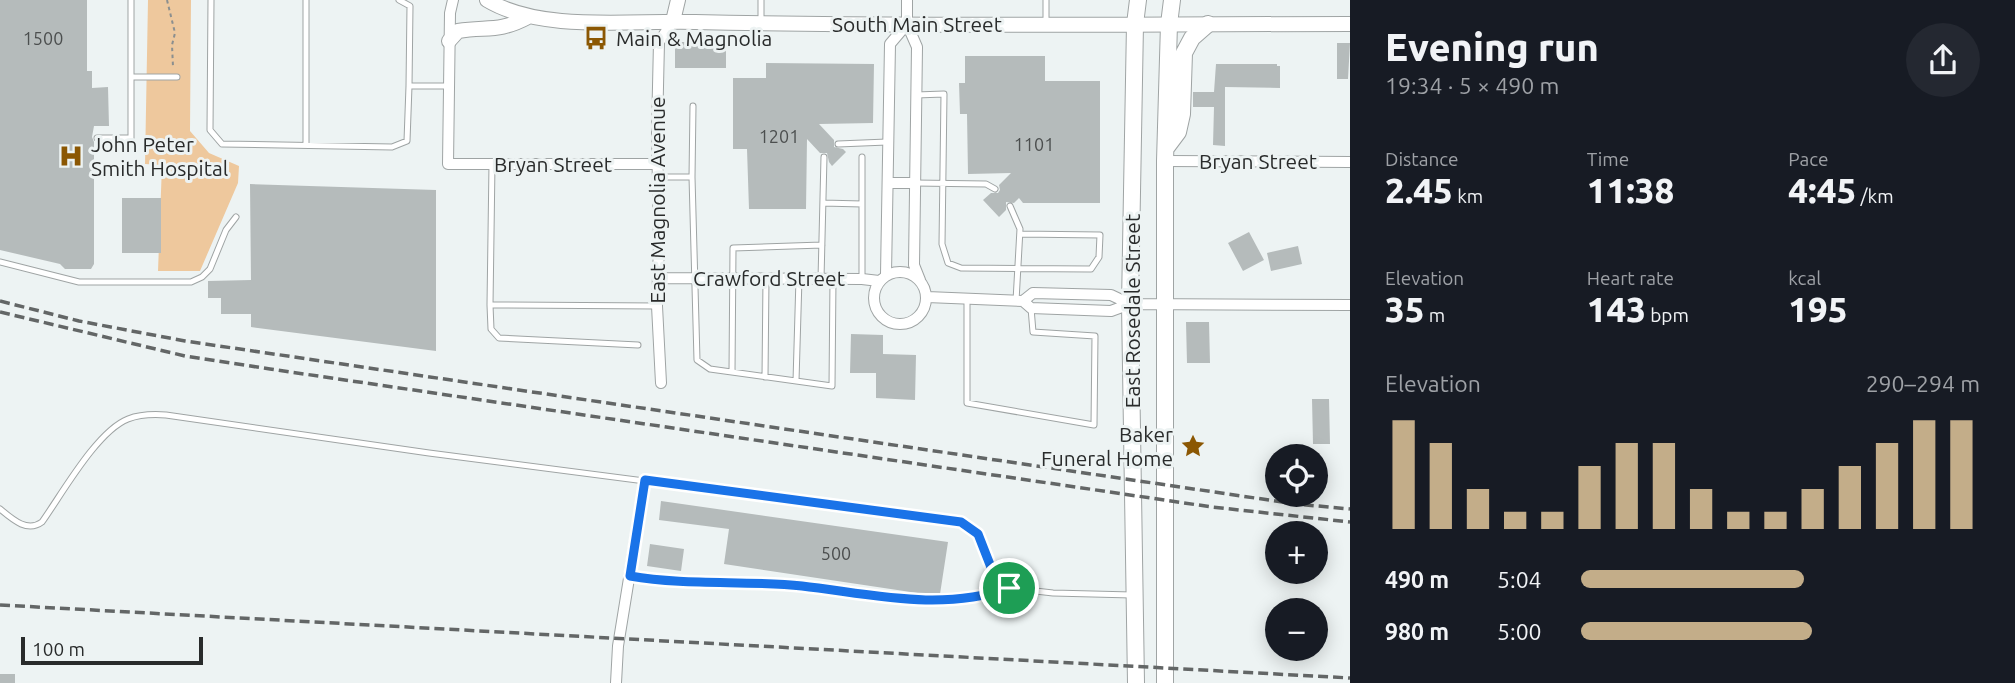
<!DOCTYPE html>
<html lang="en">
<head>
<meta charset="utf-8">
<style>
	:root { --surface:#171b24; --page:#242831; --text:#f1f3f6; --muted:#9ea1a6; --accent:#c3ad89 }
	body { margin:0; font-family:Ubuntu,sans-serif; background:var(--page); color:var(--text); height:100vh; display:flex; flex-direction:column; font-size:26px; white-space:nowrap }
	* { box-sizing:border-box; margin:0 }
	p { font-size:23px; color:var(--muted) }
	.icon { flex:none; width:38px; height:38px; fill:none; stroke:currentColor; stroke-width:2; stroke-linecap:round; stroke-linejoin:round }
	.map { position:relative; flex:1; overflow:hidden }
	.panel { display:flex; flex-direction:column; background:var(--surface); width:665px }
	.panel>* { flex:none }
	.fabs { position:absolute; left:1265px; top:444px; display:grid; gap:14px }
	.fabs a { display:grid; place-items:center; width:63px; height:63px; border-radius:50%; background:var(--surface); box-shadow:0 4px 18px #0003; font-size:35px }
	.scale { position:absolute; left:21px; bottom:18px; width:182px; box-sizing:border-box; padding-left:7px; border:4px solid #292b2b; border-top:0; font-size:19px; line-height:24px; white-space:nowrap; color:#292b2b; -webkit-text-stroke:5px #edf3f3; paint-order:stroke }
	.pin { position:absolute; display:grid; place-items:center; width:60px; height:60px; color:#fff; margin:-30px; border:4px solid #fff; border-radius:50%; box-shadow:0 2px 7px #0007 }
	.round { display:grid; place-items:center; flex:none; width:74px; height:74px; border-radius:37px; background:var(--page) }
	.head { display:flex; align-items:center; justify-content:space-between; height:119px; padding:0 35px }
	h1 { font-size:38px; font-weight:800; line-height:52px }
	.stats { display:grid; grid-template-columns:repeat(3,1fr); gap:10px; height:119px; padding:7px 35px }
	.stats div { display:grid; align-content:center }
	.stats b { font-size:35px; font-weight:800 }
	.stats small { font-size:19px; font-weight:400 }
	.stats p { font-size:19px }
	.chart { height:196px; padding:14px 35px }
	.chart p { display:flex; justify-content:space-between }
	.chart svg { width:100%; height:126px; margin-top:7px; stroke:var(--accent); stroke-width:6 }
	ul { padding:0 35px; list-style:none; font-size:23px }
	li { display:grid; grid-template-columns:112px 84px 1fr; align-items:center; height:52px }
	li i { height:18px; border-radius:9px; background:var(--accent) }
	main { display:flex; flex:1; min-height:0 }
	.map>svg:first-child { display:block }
	.green { fill:#eec89d }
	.building { fill:#b5bbbb }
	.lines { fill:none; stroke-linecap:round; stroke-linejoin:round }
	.service-casing { stroke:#9fa4a4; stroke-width:7 }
	.minor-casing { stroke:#9fa4a4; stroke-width:12 }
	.tertiary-casing { stroke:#9fa4a4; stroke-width:16 }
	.secondary-casing { stroke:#9fa4a4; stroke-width:18 }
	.path { stroke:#8b8f8f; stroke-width:2; stroke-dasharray:3.5 3.5; stroke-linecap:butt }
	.service { stroke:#fff; stroke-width:5 }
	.minor { stroke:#fff; stroke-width:10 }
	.tertiary { stroke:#fff; stroke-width:14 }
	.secondary { stroke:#fff; stroke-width:16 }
	.rail { stroke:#636666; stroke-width:3.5; stroke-dasharray:10 5; stroke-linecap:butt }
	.route-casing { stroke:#fff; stroke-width:14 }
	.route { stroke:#1a73e8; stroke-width:9 }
	.labels { text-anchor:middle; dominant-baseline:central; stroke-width:6; stroke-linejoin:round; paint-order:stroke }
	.number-label { font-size:18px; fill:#4c4f4f }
	.street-label { font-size:21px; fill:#292b2b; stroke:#edf3f3 }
	.poi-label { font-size:21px; fill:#292b2b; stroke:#edf3f3; text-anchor:start }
</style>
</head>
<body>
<main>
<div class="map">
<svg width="1350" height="683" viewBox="0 0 1350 683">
	<rect width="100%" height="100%" fill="#edf3f3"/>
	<path class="green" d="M148,0H191L190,131L209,153L239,166L238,183L200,271H158L162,165L145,164Z"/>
	<path class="building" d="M0,0H87V71H92V88L108,87L109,126H94L92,137L94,142V264L91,269H65L60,264L0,250Z
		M675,42H726V68H675Z
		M1337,43H1350L1348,79H1337Z
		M965,56H1045V81H1100V203H1023L1019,198L1014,203L1006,202V210L999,217L983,200L991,193H998L1000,190L999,185L1011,173L968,174L967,114H960L959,83H965Z
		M766,63L874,64L873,123L819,124L834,140V147L843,149L846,152L832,166L829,162L827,153H820L807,139L806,209H749L747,149H733V78H766Z
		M1216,64H1277V66H1280V88L1225,87V146L1213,145L1214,107H1193V92H1214Z
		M250,184L436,190V351L251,327V314H221V298H208V281L251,280Z
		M122,198H161V253H122Z
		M1249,232L1264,260L1243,271L1228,243Z
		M1298,246L1302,264L1271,271L1267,253Z
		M1186,322H1209L1210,363H1187Z
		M851,334L883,335V354L916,355L915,400L876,398V373H850Z
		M1312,399H1329L1330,444H1313Z
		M661,501L948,542L940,594H924L724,564L729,529L659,520Z
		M650,544L684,549L681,571L647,566Z
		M0,674H15V683H0Z"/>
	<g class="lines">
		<g class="service-casing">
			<path id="service" d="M211,0L210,130L222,144L392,147L407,141L409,86H449
				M399,0L410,6L409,86
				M761,21V0
				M1046,24V0
				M131,77H177
				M916,95L944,94L942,244L948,263L961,268L1091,269L1099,257L1100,235L1020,234
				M97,138H131V0
				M838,144L887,142
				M306,145V0
				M492,164L490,305L657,306
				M658,177H692L697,360L710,369L832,386L833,279
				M692,177L693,106
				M915,183L986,184L995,189
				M823,203L862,204V279
				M862,204V157
				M1010,206L1020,229L1016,301
				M0,262L79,282H191L202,277L210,269L226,230L236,217
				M821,279L824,157
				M967,299V403L1094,425L1095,336L1033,332L1031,308
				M490,305L491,329L499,338L638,345
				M732,372L733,248L822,245
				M765,377L766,278
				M796,381L799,278
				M0,509C12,519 27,533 42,522C62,494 97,431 128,419C141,414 153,414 166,415L429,453L961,522L978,535L996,580L1009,588L1053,593L1132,595
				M630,576C687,586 744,580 802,586C871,594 941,612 1009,588"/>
		</g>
		<g class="minor-casing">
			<path id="minor" d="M453,0L450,13L448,164H658
				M907,0V24L917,47L914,265L920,280
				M1165,161L1350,162
				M888,183H915
				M874 298a26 26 0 1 1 52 0a26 26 0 1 1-52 0Z
				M886,274L890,44L907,24
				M658,278L862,279L879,281
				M927,297L1023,301L1033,293L1111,295L1130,304
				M1023,301L1031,308L1111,311L1130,304L1350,305
				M661,383L657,306L659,245L657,131L659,42L673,21
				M616,683L618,646L645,480"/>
		</g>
		<g class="tertiary-casing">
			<path id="tertiary" d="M487,0C542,33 632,20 695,22C913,27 1132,24 1350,24
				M673,21L678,0
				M449,41L458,31C487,26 498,33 528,17"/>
		</g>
		<g class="secondary-casing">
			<path id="secondary" d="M1166,148L1178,132L1182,114L1184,53L1192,38L1208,24
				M1136,683L1130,304L1135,24L1138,0
				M1165,683V161L1169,24L1172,0"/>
		</g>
		<path class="path" d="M167,0L175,33L172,45L173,67"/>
		<use href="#service" class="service"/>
		<use href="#minor" class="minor"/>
		<use href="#tertiary" class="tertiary"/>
		<use href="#secondary" class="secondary"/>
		<path class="rail" d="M0,301L79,321L185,341L1296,504L1350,509
			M0,312L185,356L270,369L1212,507L1350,522
			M0,605L1350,678"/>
	</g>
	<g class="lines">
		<g class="route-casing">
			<path id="route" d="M645,480L961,522L978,534L996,580L1009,588C941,612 871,594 802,586C744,580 687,586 630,576Z"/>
		</g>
		<use href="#route" class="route"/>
	</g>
	<defs>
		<g id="bus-bare" transform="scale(1.89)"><path d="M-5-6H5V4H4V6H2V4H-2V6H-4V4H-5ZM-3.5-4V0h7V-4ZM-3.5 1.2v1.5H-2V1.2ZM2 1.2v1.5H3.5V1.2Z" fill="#8b5703" stroke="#edf3f3" stroke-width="2.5" paint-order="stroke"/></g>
		<g id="hospital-bare" transform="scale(1.89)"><path d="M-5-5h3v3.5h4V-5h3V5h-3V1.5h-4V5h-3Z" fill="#8b5703" stroke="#edf3f3" stroke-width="2.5" paint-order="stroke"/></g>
		<g id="sight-bare" transform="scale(1.89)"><path d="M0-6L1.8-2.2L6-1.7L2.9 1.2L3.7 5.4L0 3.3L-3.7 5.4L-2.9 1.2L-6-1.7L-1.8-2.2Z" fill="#8b5703" stroke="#edf3f3" stroke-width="2.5" paint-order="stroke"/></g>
	</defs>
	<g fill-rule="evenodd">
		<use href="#bus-bare" x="596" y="38"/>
		<use href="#hospital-bare" x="71" y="156"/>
		<use href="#sight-bare" x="1193" y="446"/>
	</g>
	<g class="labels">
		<g class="number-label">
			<text x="43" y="38">1500</text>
			<text x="779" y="136">1201</text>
			<text x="1034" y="144">1101</text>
			<text x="836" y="553">500</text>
		</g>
		<g class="street-label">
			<text x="917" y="24">South Main Street</text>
			<text x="1258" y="161">Bryan Street</text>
			<text x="553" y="164">Bryan Street</text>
			<text transform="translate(657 200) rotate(-90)">East Magnolia Avenue</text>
			<text x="769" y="278">Crawford Street</text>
			<text transform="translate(1132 311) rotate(-90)">East Rosedale Street</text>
		</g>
		<g class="poi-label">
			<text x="616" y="38">Main &amp; Magnolia</text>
			<text x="91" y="144">John Peter<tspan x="91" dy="24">Smith Hospital</tspan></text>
			<text x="1173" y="434" text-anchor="end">Baker<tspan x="1173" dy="24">Funeral Home</tspan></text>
		</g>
	</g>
</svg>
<div class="fabs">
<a><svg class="icon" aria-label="locate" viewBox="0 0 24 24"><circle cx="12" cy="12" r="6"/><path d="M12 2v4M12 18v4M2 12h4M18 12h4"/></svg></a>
<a>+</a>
<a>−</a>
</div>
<div class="scale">100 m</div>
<div class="pin" style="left:1009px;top:588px;background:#1e9e55"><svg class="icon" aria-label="arrive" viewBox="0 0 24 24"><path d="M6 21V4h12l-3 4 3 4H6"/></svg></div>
</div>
<section class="panel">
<div class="head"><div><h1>Evening run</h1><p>19:34 · 5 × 490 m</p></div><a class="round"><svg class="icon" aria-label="share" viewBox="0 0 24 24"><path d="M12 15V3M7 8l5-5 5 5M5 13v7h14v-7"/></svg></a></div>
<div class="stats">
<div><p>Distance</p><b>2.45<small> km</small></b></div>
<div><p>Time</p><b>11:38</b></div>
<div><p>Pace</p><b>4:45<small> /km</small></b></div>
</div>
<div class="stats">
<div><p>Elevation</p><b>35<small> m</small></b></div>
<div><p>Heart rate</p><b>143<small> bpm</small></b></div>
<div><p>kcal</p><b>195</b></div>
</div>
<div class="chart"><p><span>Elevation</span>290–294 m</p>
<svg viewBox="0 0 160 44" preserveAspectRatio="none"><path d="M5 44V6M15 44V14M25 44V30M35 44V38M45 44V38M55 44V22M65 44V14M75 44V14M85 44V30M95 44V38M105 44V38M115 44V30M125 44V22M135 44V14M145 44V6M155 44V6"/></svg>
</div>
<ul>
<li><b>490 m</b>5:04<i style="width:56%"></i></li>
<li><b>980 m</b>5:00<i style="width:58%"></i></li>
</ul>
</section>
</main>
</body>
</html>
